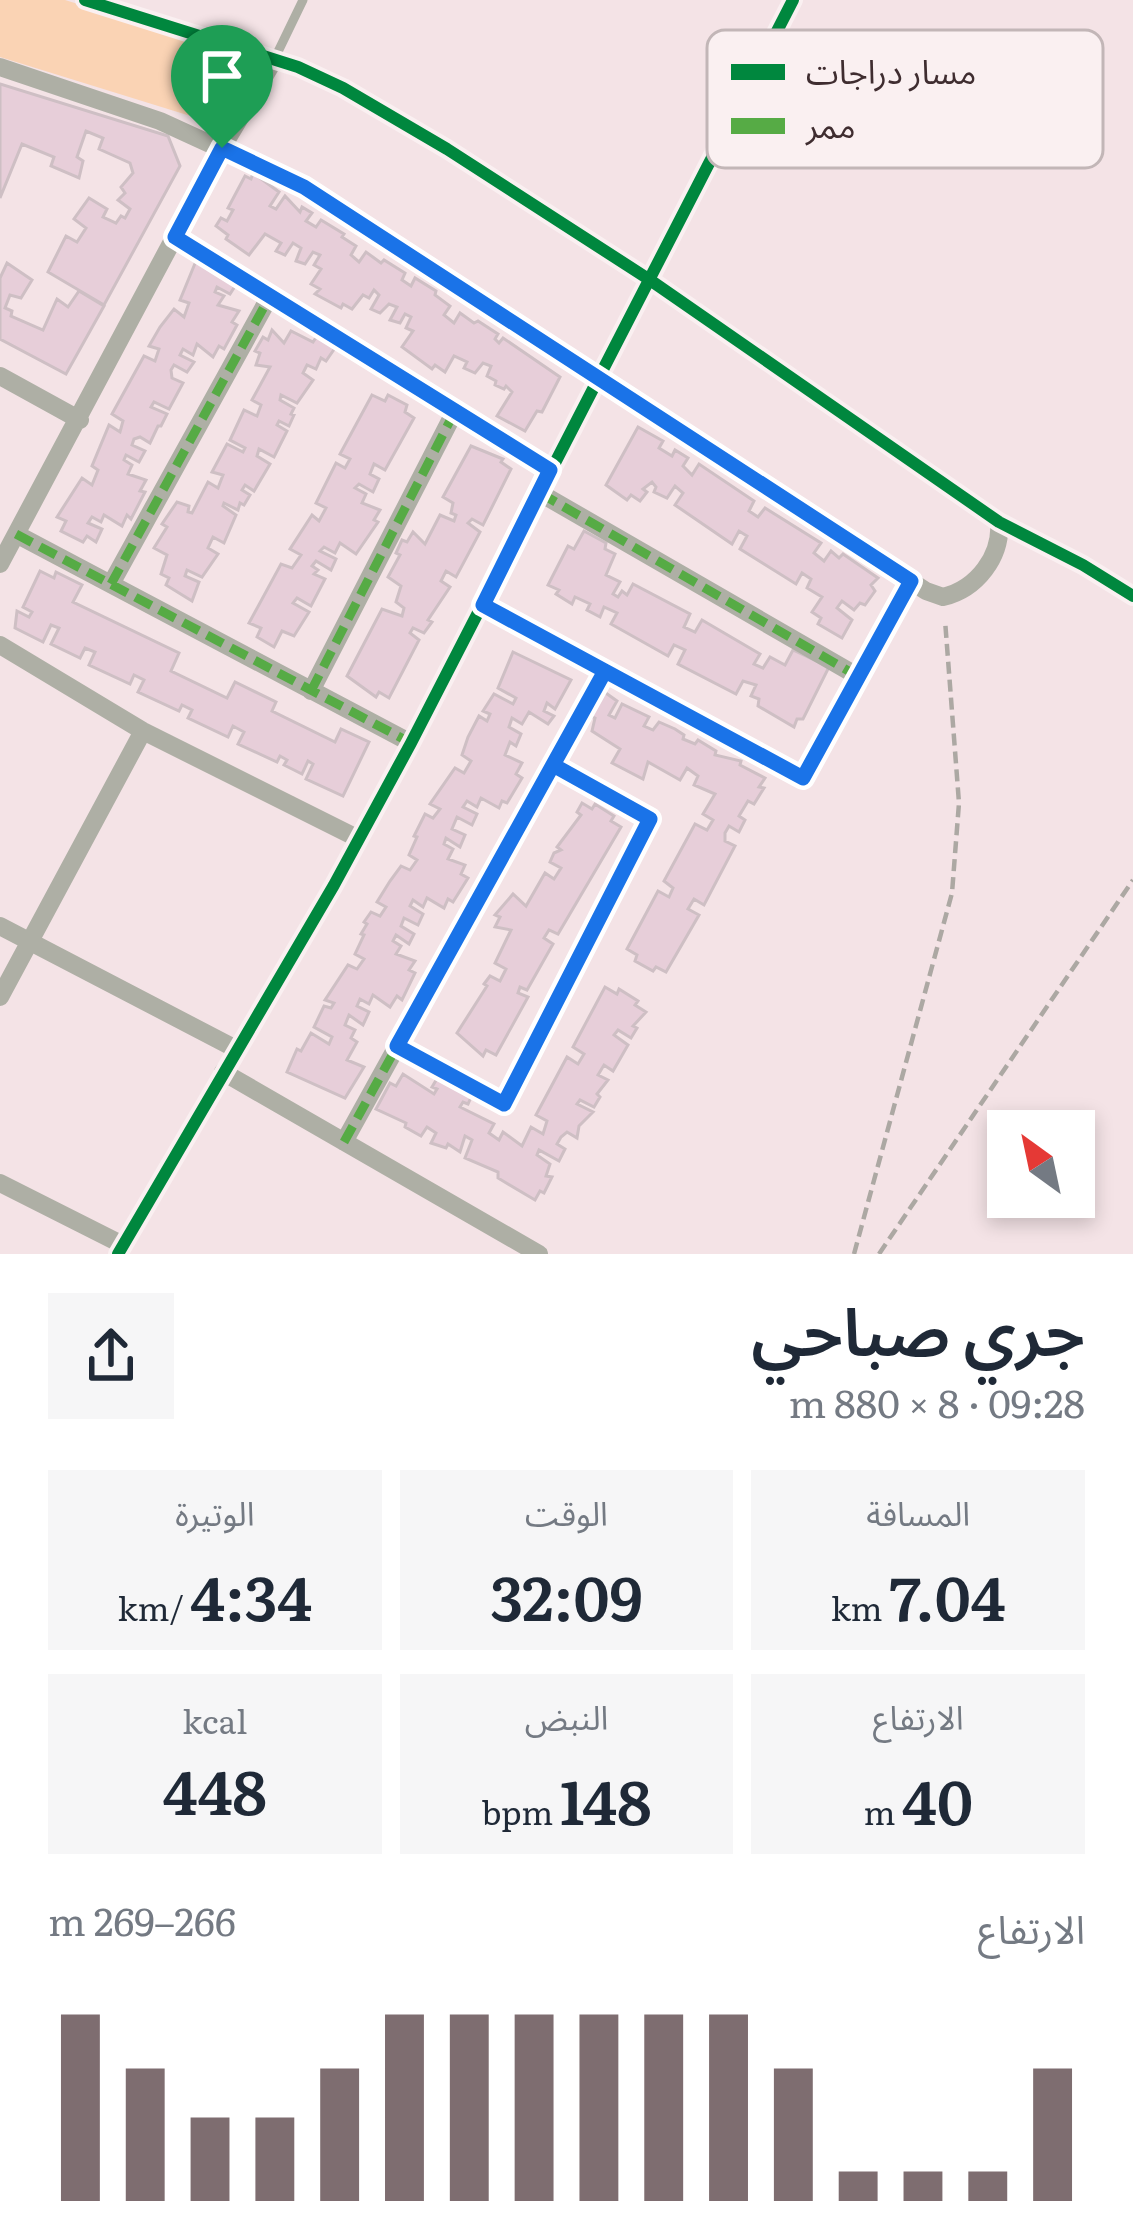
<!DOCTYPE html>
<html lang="ar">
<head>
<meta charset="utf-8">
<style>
	:root { --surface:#fff; --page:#f6f6f7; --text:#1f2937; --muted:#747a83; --accent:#7e6d70 }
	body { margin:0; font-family:Literata,"Noto Sans Arabic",serif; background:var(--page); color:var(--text); direction:rtl; height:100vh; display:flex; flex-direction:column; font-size:45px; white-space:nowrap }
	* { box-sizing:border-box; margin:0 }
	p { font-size:39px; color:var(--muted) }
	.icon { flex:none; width:66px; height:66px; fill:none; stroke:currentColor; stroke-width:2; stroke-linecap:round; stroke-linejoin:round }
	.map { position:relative; height:1254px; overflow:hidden; direction:ltr }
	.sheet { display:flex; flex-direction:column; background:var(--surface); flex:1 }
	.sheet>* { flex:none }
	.needle { width:78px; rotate:327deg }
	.tools { position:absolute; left:987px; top:1110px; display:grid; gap:24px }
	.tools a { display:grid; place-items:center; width:108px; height:108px; border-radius:0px; background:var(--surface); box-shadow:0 6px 18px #0003; font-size:60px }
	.pin { position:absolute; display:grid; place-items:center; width:102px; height:102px; color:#fff; margin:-123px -51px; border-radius:50% 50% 50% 0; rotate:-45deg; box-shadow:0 0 12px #0007 }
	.pin .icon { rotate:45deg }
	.round { display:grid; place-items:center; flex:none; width:126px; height:126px; border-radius:0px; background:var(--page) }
	.headline { display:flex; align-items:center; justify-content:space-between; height:204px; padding:0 48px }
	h1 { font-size:66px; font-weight:600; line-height:90px }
	.figures { display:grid; grid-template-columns:repeat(3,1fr); gap:18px; height:204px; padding:12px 48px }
	.figures div { display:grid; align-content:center; border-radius:0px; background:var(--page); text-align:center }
	.figures b { font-size:60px; font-weight:600 }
	.figures small { font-size:33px; font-weight:400 }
	.figures p { font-size:33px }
	.chart { height:336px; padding:24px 48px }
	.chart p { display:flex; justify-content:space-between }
	.chart svg { width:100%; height:216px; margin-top:12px; stroke:var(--accent); stroke-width:6 }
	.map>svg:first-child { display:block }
	.green { fill:#fad3b4 }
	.building { fill:#e7ced9; stroke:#cebfc4; stroke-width:3 }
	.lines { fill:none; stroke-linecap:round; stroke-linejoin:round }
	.path { stroke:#aca8a3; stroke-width:4.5; stroke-dasharray:12 6; stroke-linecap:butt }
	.lane { stroke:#aeafa5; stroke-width:9 }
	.street { stroke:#aeafa5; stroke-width:18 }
	.quiet { stroke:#56ab45; stroke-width:9; stroke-dasharray:18 9; stroke-linecap:butt }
	.cycleway-casing { stroke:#faf0f1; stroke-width:20 }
	.cycleway { stroke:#00873e; stroke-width:12 }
	.route-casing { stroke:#fff; stroke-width:24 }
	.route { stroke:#1a73e8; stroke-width:15 }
	.key { fill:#faf0f1; stroke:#c2b6b7; stroke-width:3 }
	.key-label { font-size:33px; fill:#3f2d30 }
</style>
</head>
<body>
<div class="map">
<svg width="1133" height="1254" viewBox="0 0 1133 1254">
	<rect width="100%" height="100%" fill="#f4e3e6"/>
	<path class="green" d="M0,0H65L250,57L226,127L0,57Z"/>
	<path class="building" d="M0,84L168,136L180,166L104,305L48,272L66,236L77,242L86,228L74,219L89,198L107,209L103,217L116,223L121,216L125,218L130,209L118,200L125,193L121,187L133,173L130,163L99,149L103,138L86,131L77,157L83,161L79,178L51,166L54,157L22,144L0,198Z
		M253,173L279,192L270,206L276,209L285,196L300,212L302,207L312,213L306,221L316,227L321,220L344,234L342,237L356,246L351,255L359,262L366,252L381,263L384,260L405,273L402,280L411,286L415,278L436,291L435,295L450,306L444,315L454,323L460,313L474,323L478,321L498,334L495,339L499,343L503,338L560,377L542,412L537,411L525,431L497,416L512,392L506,386L504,389L495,385L496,381L487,376L491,366L483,363L475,373L464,368L467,362L454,356L445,372L435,365L432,369L402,347L413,331L406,328L411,317L405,314L400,323L390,320L397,307L389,304L380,313L371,309L379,295L374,290L369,298L363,295L352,309L343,304L341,308L315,294L320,289L311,284L321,269L314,265L320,255L313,252L305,264L296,261L301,248L293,243L285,255L276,251L281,243L265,234L249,255L226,239L228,235L216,226L221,218L227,221L233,210L228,208L245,176L251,179Z
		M196,261L237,283L230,294L217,287L215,292L224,296L218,305L239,311L232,322L237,325L224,349L219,346L213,357L197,344L193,355L183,349L180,355L194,362L187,372L174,365L171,370L172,378L183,383L169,409L154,402L151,407L167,414L161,426H158L150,443L140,437L134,439L132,445L145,451L139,462L126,455L124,460L132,465L128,474L146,480L140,491L145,492L131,519L127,515L122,526L104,515L101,522L92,517L88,523L102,529L96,542L87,536L83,542L61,531L66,521L57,517L82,478L92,485L98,470L92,466L109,425L120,432L123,421L112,414L144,356L155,361L159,349L149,346L160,327L174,309L184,317L189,303L180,300Z
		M7,263L32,280L21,298L10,295L5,308L12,311L11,316L43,330L57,299L68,307L79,291L104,306L66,374L0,339V278Z
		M272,330L284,343L291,331L313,342L317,336L335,348L326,361L321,358L316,369L307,365L303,373L313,380L297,403L281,395L280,400L294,408L291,414L294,415L289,426L279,421L277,425L287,431L274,457L259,449L257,456L270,464L254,491L245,485L242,490L250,495L244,505L240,503L238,510L224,503L223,506L236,515L224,543L213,537L208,548L218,554L202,577L187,570L185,576L199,582L192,601L166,585L169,578L161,574L167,555L154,548L167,527L162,524L177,502L189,506L188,512L192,513L208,482L218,488L223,475L212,472L227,444L243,452L245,448L230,440L244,410L257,416L261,405L252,400L270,367L256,365L260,353L255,351L263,337L268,340Z
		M372,395L385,401L388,395L407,405L405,412L414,418L385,470L374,464L370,474L379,479L373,492L359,484L355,488L366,494L362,503L380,510L374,520L378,522L356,554L340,543L335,553L324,547L320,551L336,559L331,570L316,561L312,566L318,570L314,574L325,579L311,606L297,598L293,603L309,612L294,636L282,631L274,647L257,637L261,628L249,623L281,564L292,568L301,555L290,549L312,515L319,521L326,508L316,503L336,463L345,468L350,459L340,454Z
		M638,427L663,441L659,448L672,456L675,450L688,458L683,466L692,475L699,464L754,501L749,511L758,517L765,508L821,543L814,553L824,561L831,551L839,558L843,554L878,578L871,585L875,591L865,605L860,603L854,610L842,601L837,608L852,620L842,638L818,624L821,618L812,612L822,597L807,588L811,579L802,573L796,584L740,549L747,536L739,531L732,544L675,505L683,493L675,486L667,498L654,492L656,487L652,482L643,489L647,492L640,501L631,495L627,500L606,485Z
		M471,446L503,459L501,462L511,469L483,525L472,519L468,523L480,532L456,577L446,571L441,581L450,587L428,620L432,622L424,633L413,628L410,633L419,640L389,698L379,692L376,697L347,676L382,609L402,616L404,608L396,602L401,586L388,577L400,555L396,553L402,540L407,542L413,532L425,544L440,515L454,521L456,515L451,513L453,503L443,497Z
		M584,531L606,543L605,549L615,554L606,575L620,582L613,594L618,597L622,591L627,595L633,584L690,614L684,627L695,632L702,620L760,654L754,664L763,668L770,657L785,665L793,650L829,667L803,719H797L794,727L758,706L759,699L751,696L756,685L743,681L736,694L678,664L685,650L674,645L668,656L611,624L617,613L604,607L600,617L587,610L590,604L575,597L572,604L556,594L559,590L548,585L568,546L574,549Z
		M40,571L54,578L56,572L82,585L73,602L179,653L171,671L227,698L235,682L276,702L272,711L335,742L341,729L369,742L343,796L306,779L313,764L308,761L302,774L284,765L287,760L280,756L277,762L238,744L244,732L233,726L228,737L188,718L192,710L182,705L179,711L138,692L144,680L134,675L130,684L89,665L95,652L85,648L80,658L51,644L59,628L51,625L43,642L15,628L17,611L29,617L32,612L23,607Z
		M513,652L571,680L555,709L547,703L544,711L554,716L548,724L529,712L522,724L512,718L509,727L521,734L516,746L510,742L505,755L522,763L516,774L522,778L507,803L502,801L499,808L481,798L477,807L467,801L463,807L477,814L472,825L457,817L452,829L465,835L460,847L446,838L444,844L453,849L448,859L465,865L461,874L468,878L453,902L448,899L444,908L427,898L423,907L413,900L410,906L423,914L418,925L404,918L401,926L414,934L409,944L396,935L393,941L401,946L396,954L415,961L409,970L415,973L402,1000L397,996L390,1007L373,995L369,1004L360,999L357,1006L369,1012L363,1025L349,1015L345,1025L355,1030L351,1038L357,1042L347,1060L364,1067L345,1098L287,1072L297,1049L301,1051L311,1033L329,1044L332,1037L314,1027L324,1006L331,1008L334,1003L325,1000L348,965L357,969L364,959L355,954L364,935L361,934L367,924L364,922L371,912L380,916L386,907L377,902L390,881L401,866L410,870L417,860L409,855L417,837L414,836L425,814L433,818L440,809L430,804L455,768L464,773L471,761L462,755L468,737L479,716L487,721L490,714L483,711L494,694L513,704L516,698L498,688Z
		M603,691L617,701L609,715L615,718L622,704L649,717L644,726L653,730L659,722L675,729L684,735L683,739L695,744L698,740L716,751L715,755L741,761L740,765L765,778L759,787L764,788L754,804L748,801L739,816L745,820L739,832L729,826L725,833V841L735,846L704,905L694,899L688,909L699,915L666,972L656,967L653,971L635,961L637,955L627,949L658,891L669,897L673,888L664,881L695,824L707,830L713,820L703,814L715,794L694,785L698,776L687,768L680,780L648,762L643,779L612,763L620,749L592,731L595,718L589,715Z
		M582,803L592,809L595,804L614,816L611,821L621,827L558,934L549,930L544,938L553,944L527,990L520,987L518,993L528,997L496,1055L486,1050L483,1056L457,1033L487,986L484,984L490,976L500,981L506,969L495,963L511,930L495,927L500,917L495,915L513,894L526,906L545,873L554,879L561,868L550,862L554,853L561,850L557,847L581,815L577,812Z
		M605,987L617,994L619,989L638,1001L635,1005L646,1012L633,1026L637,1028L631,1038L618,1030L614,1035L628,1045L613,1071L604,1065L598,1075L608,1080L597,1094L600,1097L594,1107L580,1100L577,1104L593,1112L579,1126L577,1138L567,1132L561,1137L557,1144L565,1149L559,1161L539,1150L537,1155L550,1164L546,1176L552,1177L544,1193L540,1191L535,1200L498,1178V1172L465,1158L472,1140L465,1136L460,1152L448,1144L446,1148L431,1143L436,1133L427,1127L421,1136L405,1127L406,1123L376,1109L390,1083L396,1086L403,1074L434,1094L437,1089L432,1087L438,1077L472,1095L468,1104L463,1102L460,1107L494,1124L489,1133L499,1140L503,1132L522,1146L531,1127L543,1134L547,1121L536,1115L567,1057L578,1064L584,1054L573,1047Z"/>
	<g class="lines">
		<path class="path" d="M854,1254L952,893L959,803L945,620
			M879,1254L1133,880"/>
		<path class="lane" d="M274,60L303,0"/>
		<path class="street" d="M85,0L298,67L343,88L447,149L650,280L999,522L1083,565L1133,596
			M0,67L160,121L304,187L926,591L943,597C977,589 1002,556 999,522
			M175,237L550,470
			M0,376L80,420
			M540,493L859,677
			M16,534L411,743
			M0,564L222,148L274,60
			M111,584L270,296
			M483,605L803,778L911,581
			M0,645L143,731L359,839
			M311,691L455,411
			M0,926L236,1049
			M0,997L143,731
			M397,1046L504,1104L650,819L553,765
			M223,1072L539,1254
			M344,1142L605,671
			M0,1183L123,1245
			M118,1254L334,885L411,743L793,0"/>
		<path class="quiet" d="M175,237L550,470
			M540,493L859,677
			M16,534L411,743
			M111,584L270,296
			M311,691L455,411
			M397,1046L504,1104L650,819L553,765
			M344,1142L605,671"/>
		<g class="cycleway-casing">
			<path id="cycleway" d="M85,0L298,67L343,88L447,149L650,280L999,522L1083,565L1133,596
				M118,1254L334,885L411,743L793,0"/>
		</g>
		<use href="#cycleway" class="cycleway"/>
	</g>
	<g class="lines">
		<g class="route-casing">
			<path id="route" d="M222,148L175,237L550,470L483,605L605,671L553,765L650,819L504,1104L397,1046C466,921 536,796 605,671L803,778L911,581L304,187L222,148"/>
		</g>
		<use href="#route" class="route"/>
	</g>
	<rect x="707" y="30" width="396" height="138" rx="18" class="key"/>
	<rect x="731" y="64" width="54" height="16" fill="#00873e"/>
	<rect x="731" y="118" width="54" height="16" fill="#56ab45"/>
	<g class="key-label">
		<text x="806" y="84">مسار دراجات</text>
		<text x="806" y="138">ممر</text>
	</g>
</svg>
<div class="tools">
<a><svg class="needle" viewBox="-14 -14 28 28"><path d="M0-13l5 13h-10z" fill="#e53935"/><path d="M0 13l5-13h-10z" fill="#747a83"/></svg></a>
</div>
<div class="pin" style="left:222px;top:148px;background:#1e9e55"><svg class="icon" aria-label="arrive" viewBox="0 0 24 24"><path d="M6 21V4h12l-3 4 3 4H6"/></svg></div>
</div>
<section class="sheet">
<div class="headline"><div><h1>جري صباحي</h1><p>09:28 · 8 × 880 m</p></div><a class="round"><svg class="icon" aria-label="share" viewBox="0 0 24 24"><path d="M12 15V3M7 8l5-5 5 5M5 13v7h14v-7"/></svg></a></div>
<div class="figures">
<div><p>المسافة</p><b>7.04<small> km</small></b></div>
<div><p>الوقت</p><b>32:09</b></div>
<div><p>الوتيرة</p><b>4:34<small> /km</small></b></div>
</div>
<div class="figures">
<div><p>الارتفاع</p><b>40<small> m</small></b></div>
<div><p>النبض</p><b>148<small> bpm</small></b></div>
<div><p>kcal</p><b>448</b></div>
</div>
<div class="chart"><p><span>الارتفاع</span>266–269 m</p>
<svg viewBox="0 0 160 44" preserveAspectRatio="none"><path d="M5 44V6M15 44V17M25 44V27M35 44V27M45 44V17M55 44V6M65 44V6M75 44V6M85 44V6M95 44V6M105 44V6M115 44V17M125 44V38M135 44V38M145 44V38M155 44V17"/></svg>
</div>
</section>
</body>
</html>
